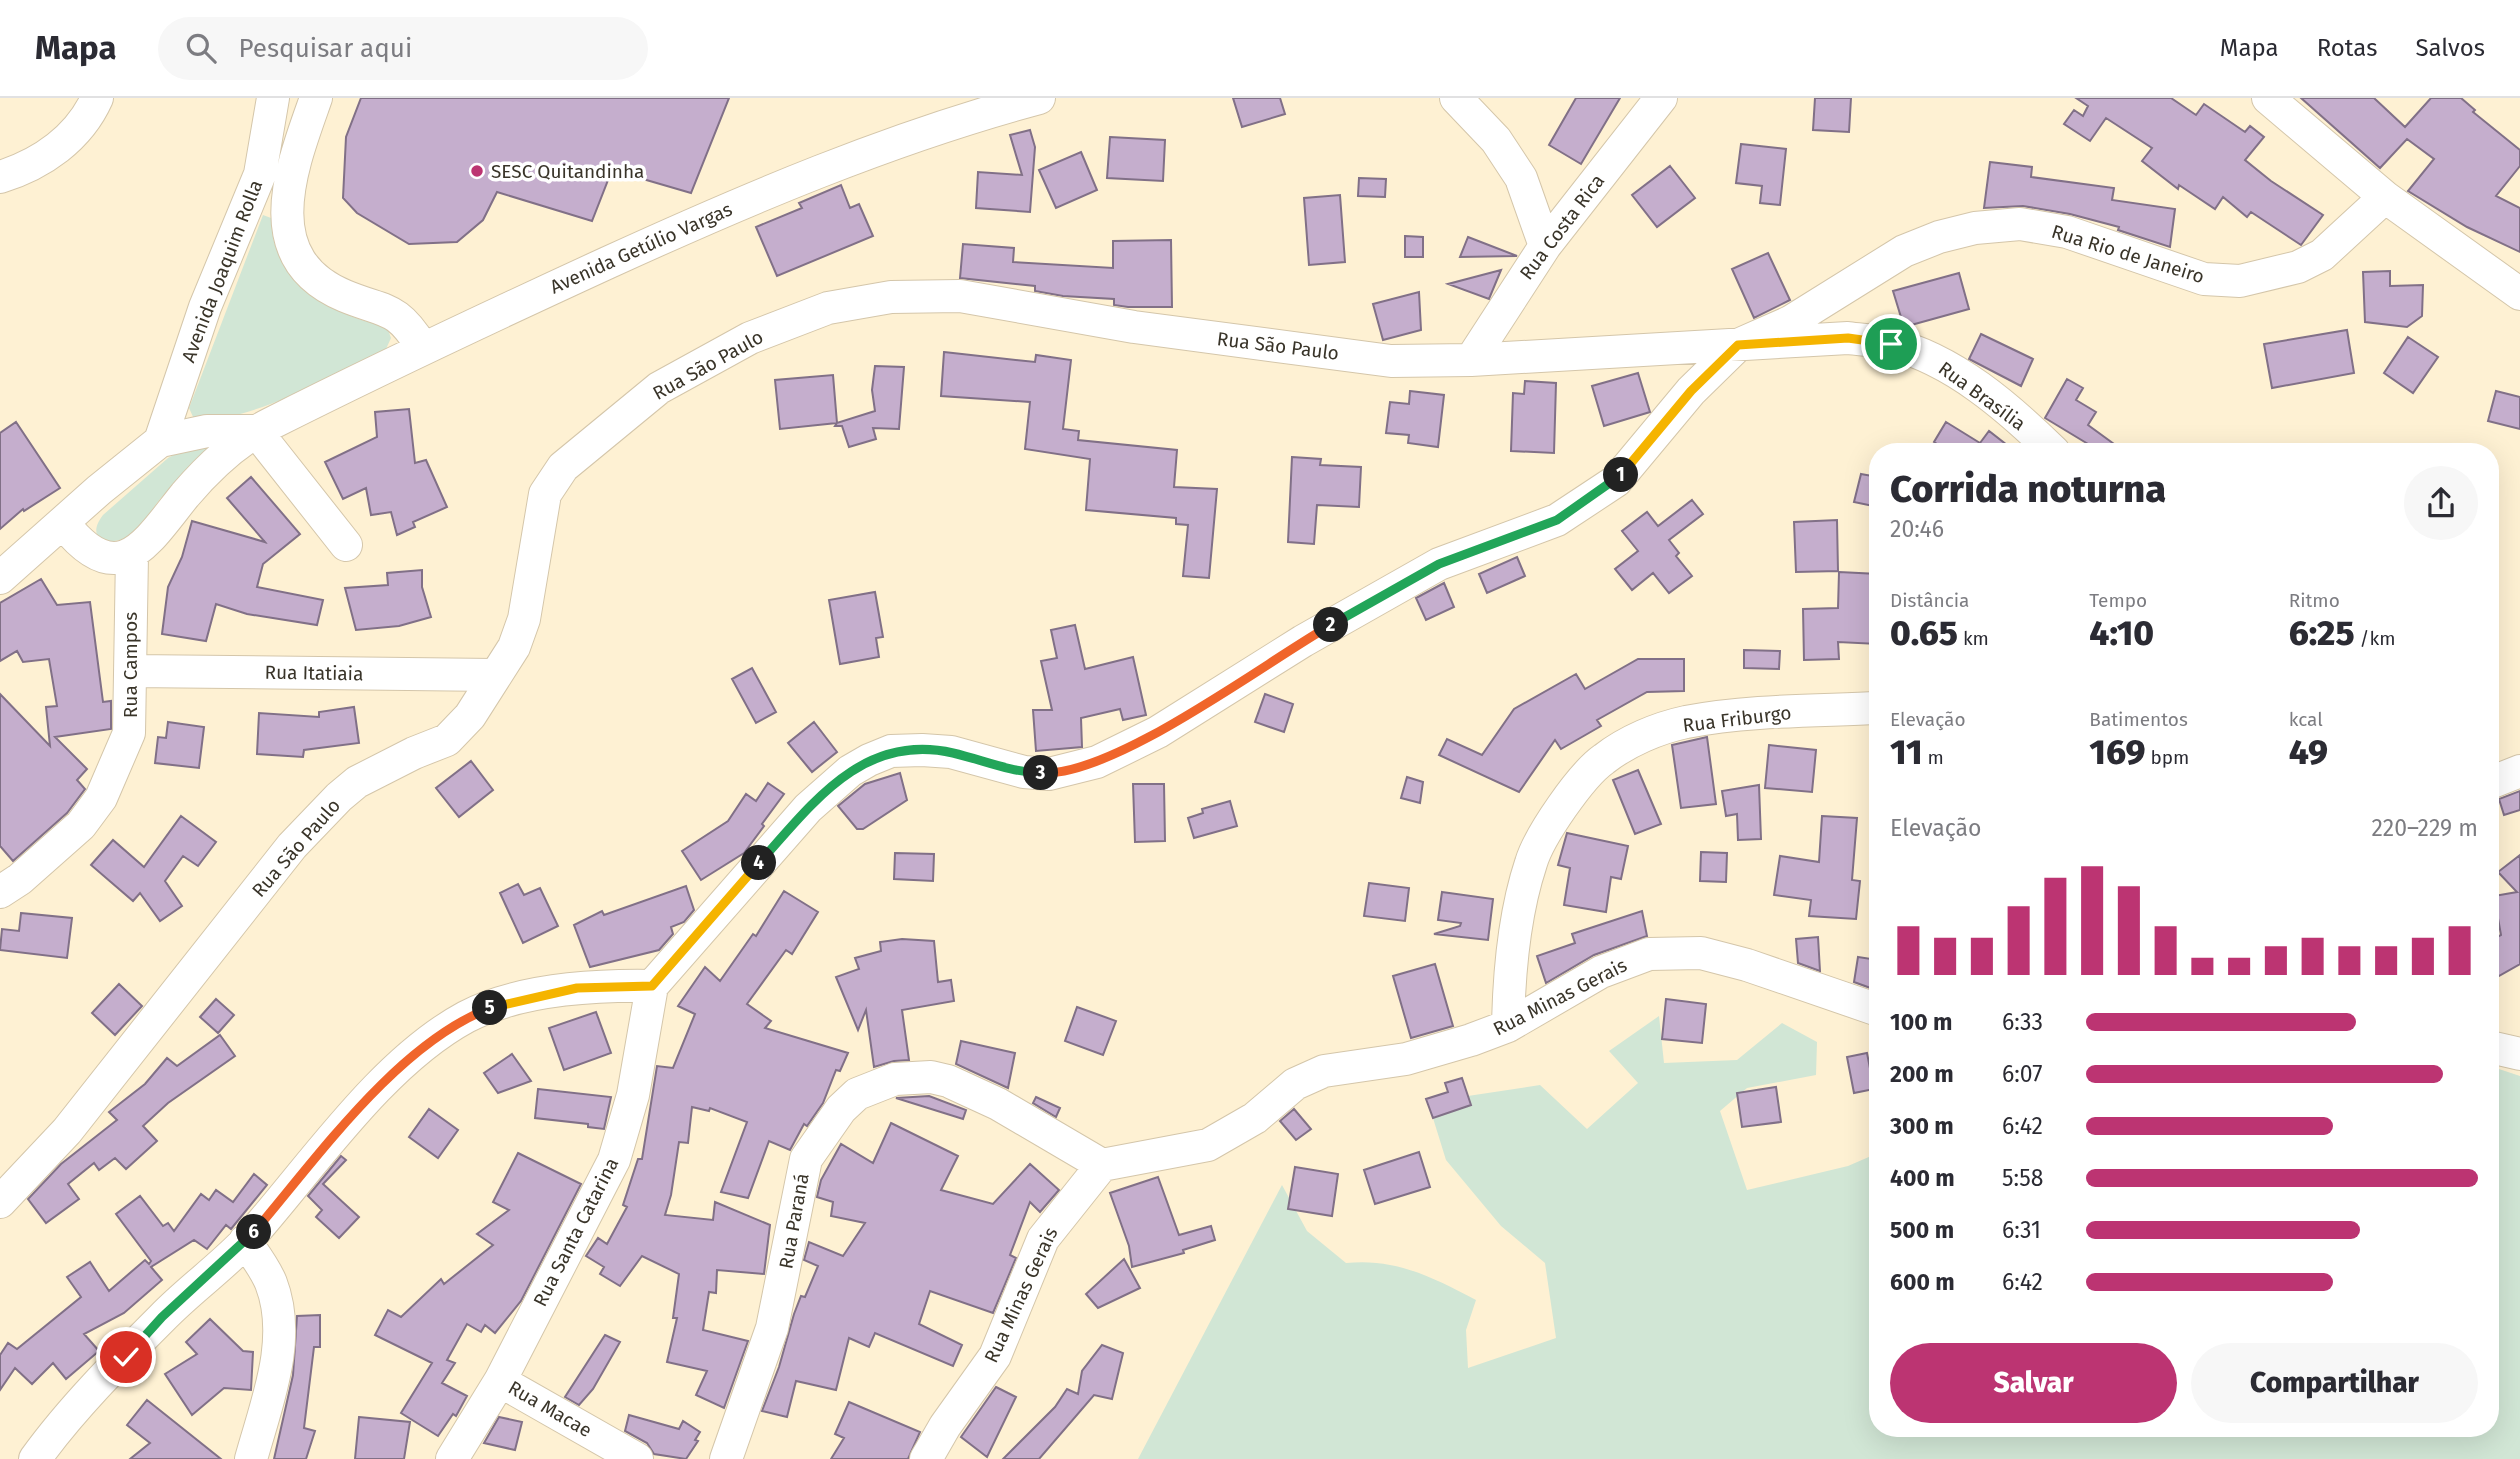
<!DOCTYPE html>
<html lang="pt">
<head>
<meta charset="utf-8">
<style>
	:root { --surface:#fff; --page:#f7f7f7; --text:#2b2b33; --muted:#7c7c81; --line:#e1e1e2; --accent:#bc3472 }
	body { margin:0; font-family:"Fira Sans",sans-serif; background:var(--page); color:var(--text); height:100vh; display:flex; flex-direction:column; font-size:26px; white-space:nowrap }
	* { box-sizing:border-box; margin:0 }
	p { font-size:23px; color:var(--muted) }
	.icon { flex:none; width:38px; height:38px; fill:none; stroke:currentColor; stroke-width:2; stroke-linecap:round; stroke-linejoin:round }
	.map { position:relative; flex:1; overflow:hidden }
	.side { position:absolute; left:1869px; top:345px; width:630px; height:994px; display:flex; flex-direction:column; background:var(--surface); border-radius:28px; box-shadow:0 7px 28px #0002 }
	.side>* { flex:none }
	.pin { position:absolute; display:grid; place-items:center; width:60px; height:60px; color:#fff; margin:-30px; border:4px solid #fff; border-radius:50%; box-shadow:0 2px 7px #0007 }
	.km { position:absolute; width:35px; height:35px; margin:-18px; border-radius:50%; background:#222; color:#fff; font-size:19px; line-height:35px; text-align:center }
	.round { display:grid; place-items:center; flex:none; width:74px; height:74px; border-radius:37px; background:var(--page) }
	.overview { display:flex; align-items:center; justify-content:space-between; height:119px; padding:0 21px }
	h1 { font-size:38px; font-weight:800; line-height:52px }
	.figures { display:grid; grid-template-columns:repeat(3,1fr); gap:10px; height:119px; padding:7px 21px }
	.figures div { display:grid; align-content:center }
	.figures b { font-size:35px; font-weight:800 }
	.figures small { font-size:19px; font-weight:400 }
	.figures p { font-size:19px }
	.chart { height:196px; padding:14px 21px }
	.chart p { display:flex; justify-content:space-between }
	.chart svg { width:100%; height:126px; margin-top:7px; stroke:var(--accent); stroke-width:6 }
	.primary-button { display:flex; gap:14px; margin-top:auto; padding:14px 21px }
	.primary-button a { flex:1; height:80px; border-radius:42px; background:var(--accent); color:#fff; font-size:28px; font-weight:800; line-height:80px; text-align:center }
	.primary-button a+a { background:var(--page); color:var(--text) }
	ul { padding:0 21px; list-style:none; font-size:23px }
	li { display:grid; grid-template-columns:112px 84px 1fr; align-items:center; height:52px }
	li i { height:18px; border-radius:9px; background:var(--accent) }
	header { display:flex; align-items:center; gap:42px; box-sizing:border-box; height:98px; padding:0 35px; background:var(--surface); border-bottom:2px solid var(--line) }
	header strong { font-size:33px }
	nav { display:flex; gap:38px; margin-inline-start:auto; font-size:24px }
	.search { width:490px; height:63px; background:var(--page); display:flex; align-items:center; gap:18px; box-sizing:border-box; padding:0 24px; border-radius:38px; color:var(--muted); font-size:26px }
	.map>svg:first-child { display:block }
	.green { fill:#d1e6d5 }
	.building { fill:#c5aecd; stroke:#817087; stroke-width:2 }
	.lines { fill:none; stroke-linecap:round; stroke-linejoin:round }
	.minor-casing { stroke:#d4c6aa; stroke-width:34 }
	.minor { stroke:#fff; stroke-width:32 }
	.split-1-casing { stroke:#fff; stroke-width:14 }
	.split-2-casing { stroke:#fff; stroke-width:14 }
	.split-3-casing { stroke:#fff; stroke-width:14 }
	.split-4-casing { stroke:#fff; stroke-width:14 }
	.split-5-casing { stroke:#fff; stroke-width:14 }
	.split-6-casing { stroke:#fff; stroke-width:14 }
	.split-7-casing { stroke:#fff; stroke-width:14 }
	.split-1 { stroke:#f5b400; stroke-width:9 }
	.split-2 { stroke:#22a559; stroke-width:9 }
	.split-3 { stroke:#f0652b; stroke-width:9 }
	.split-4 { stroke:#22a559; stroke-width:9 }
	.split-5 { stroke:#f5b400; stroke-width:9 }
	.split-6 { stroke:#f0652b; stroke-width:9 }
	.split-7 { stroke:#22a559; stroke-width:9 }
	.poi-dot { fill:#bc3472; stroke:#fff; stroke-width:2.5 }
	.labels { text-anchor:middle; dominant-baseline:central; stroke-width:7; stroke-linejoin:round; paint-order:stroke }
	.poi-label { font-size:19px; fill:#393429; stroke:#fff; text-anchor:start }
	.street-label { font-size:19px; fill:#393429; stroke:#fff }
</style>
</head>
<body>
<header>
<strong>Mapa</strong>
<div class="search"><svg class="icon" aria-label="search" viewBox="0 0 24 24"><circle cx="10" cy="10" r="6"/><path d="M15 15l6 6"/></svg>Pesquisar aqui</div>
<nav><a>Mapa</a><a>Rotas</a><a>Salvos</a></nav>
</header>
<div class="map">
<svg width="2520" height="1361" viewBox="0 0 2520 1361">
	<rect width="100%" height="100%" fill="#fef1d3"/>
	<path class="green" d="M263,117L271,120C272,185 330,216 387,229L391,240L386,251C333,276 252,326 194,321L189,310Z
		M210,349C195,366 177,382 161,400C150,413 142,432 125,440C104,449 86,439 103,417L168,360L187,350Z
		M1659,918L1664,965L1737,962L1782,925L1817,944L1816,977L1747,990L1720,1013L1747,1092L1848,1068L1878,1055V1330H2490V968L2520,978V1361H1138L1282,1087L1307,1133L1346,1165C1396,1160 1432,1179 1476,1202L1466,1232L1468,1270L1556,1240L1545,1165L1501,1128L1446,1062L1428,1004L1540,987L1587,1031L1638,985L1609,953Z"/>
	<path class="building" d="M361,0H729L691,95L612,72L592,123L497,94L483,122L457,144L409,146L357,115L343,100L346,39Z
		M1233,0H1280L1285,16L1242,29Z
		M1576,0H1620L1581,66L1549,47Z
		M1815,0H1851L1849,34L1813,32Z
		M2076,0H2171L2196,17L2204,6L2245,34L2250,28L2264,39L2245,62L2271,83L2323,117L2301,147L2251,114L2247,119L2223,99L2215,111L2179,87L2178,91L2142,63L2152,50L2106,20L2090,43L2064,26L2074,12L2083,18L2088,8Z
		M2301,0H2374L2405,29L2431,0H2461L2475,12L2473,14L2520,52V68L2496,98L2520,110V154L2467,129L2408,93L2434,61L2407,41L2380,70Z
		M1030,32L1035,49L1030,114L976,110L978,74L1022,77L1010,37Z
		M1110,39L1165,42L1163,83L1107,80Z
		M1741,46L1786,51L1780,107L1760,105L1762,88L1736,85Z
		M1081,54L1097,92L1056,110L1039,72Z
		M1990,64L2032,69L2031,79L2114,90L2112,102L2175,111L2170,149L2118,132L2119,129L2070,116L2023,108L1984,110Z
		M1670,68L1695,100L1657,129L1632,97Z
		M1359,80L1386,81L1385,99L1358,98Z
		M841,87L850,110L859,106L873,138L777,178L756,129L802,110L799,105Z
		M1340,97L1345,164L1309,167L1304,100Z
		M1405,138L1423,139V159H1405Z
		M1468,139L1517,158L1460,159Z
		M1171,142L1172,209H1128L1114,207V201L1063,198L1035,193V188L960,180L963,146L1014,150L1013,164L1113,170V143Z
		M1768,155L1790,202L1754,220L1732,171Z
		M1501,172L1489,201L1448,186Z
		M2390,173V188L2423,187L2422,218L2407,229L2365,224L2363,174Z
		M1959,175L1969,211L1904,229L1893,193Z
		M1419,194L1421,232L1383,242L1373,206Z
		M2347,232L2354,275L2272,290L2264,246Z
		M1981,236L2033,261L2021,288L1969,261Z
		M2408,239L2438,259L2413,295L2384,275Z
		M944,254L1035,264L1036,257L1071,262L1063,331L1079,333L1078,342L1177,352L1174,389L1217,391L1209,480L1183,478L1188,427L1176,426V420L1086,412L1090,361L1025,351L1030,304L941,298Z
		M875,268L904,269L899,331L873,330L876,341L849,349L842,328H835L837,325L780,331L775,282L833,277L837,325L875,313L872,292Z
		M1638,275L1650,314L1604,328L1592,288Z
		M2067,281L2083,290L2076,302L2096,314L2088,327L2125,354H2082L2088,346L2045,320Z
		M1525,283L1556,285L1554,355L1511,353L1513,295L1524,296Z
		M1410,293L1444,297L1438,349L1408,345L1409,337L1386,335L1390,304L1409,306Z
		M2496,293L2520,299V331L2488,323Z
		M409,311L415,365L426,362L447,409L413,424L415,429L397,437L391,414L371,417L366,390L343,401L325,364L377,339L375,314Z
		M16,324L60,390L24,413L23,411L0,431V335Z
		M1946,324L1980,345L1989,333L2016,354H1950L1934,344Z
		M1292,359L1321,361L1320,367L1361,369L1359,409L1317,407L1314,446L1288,444Z
		M1861,376L1878,379V409L1854,404Z
		M251,379L300,436L263,466L257,489L323,502L317,527L247,516L216,506L206,543L162,536L168,489L182,459L192,423L265,444L227,400Z
		M1692,402L1703,416L1669,442L1679,455L1676,458L1692,478L1669,495L1653,475L1632,492L1615,471L1638,453L1622,433L1647,414L1658,428Z
		M1837,422L1838,473L1796,474L1794,424Z
		M1517,459L1525,478L1487,495L1479,476Z
		M422,472V489L431,519L399,528L356,532L345,490L388,487L387,475Z
		M1839,474L1878,476V546L1838,544L1839,561L1804,562L1803,511L1838,510Z
		M41,481L57,507L90,504L103,604L111,603V631L55,639L87,671L77,682L85,691L67,715L13,763L0,748V596L50,648L46,609L57,608L49,561L23,564L17,553L0,563V505Z
		M1444,485L1454,509L1426,522L1416,500Z
		M875,494L883,539L876,540L879,559L840,566L829,502Z
		M1075,527L1085,571L1133,559L1146,617L1123,622L1120,611L1081,620L1082,649L1036,653L1033,612H1052L1041,563L1057,560L1051,532Z
		M1744,552L1780,553L1779,571L1744,570Z
		M1638,561H1684V593L1647,594L1597,622L1601,628L1561,651L1555,642L1519,694L1439,657L1447,641L1482,657L1514,611L1576,576L1585,591Z
		M752,570L776,614L756,625L732,581Z
		M1265,596L1293,606L1284,634L1255,624Z
		M354,609L359,645L304,652L303,659L257,656L259,615L319,619V614Z
		M168,624L204,629L199,670L155,665L158,639L166,640Z
		M814,624L837,654L812,674L788,645Z
		M1707,639L1716,706L1681,710L1672,647Z
		M1769,647L1816,652L1812,694L1765,690Z
		M471,663L493,692L459,719L436,690Z
		M1638,672L1661,726L1635,736L1613,682Z
		M900,675L907,702L863,731H857L838,708L865,686Z
		M1407,679L1423,684L1420,705L1401,700Z
		M768,685L784,696L762,726L764,728L744,755L701,782L682,753L728,723L746,696L756,703Z
		M1133,686H1164L1165,743L1135,744Z
		M1759,687L1761,741L1738,742L1737,716L1726,718L1722,693Z
		M2520,693V712L2504,717L2499,701Z
		M1230,703L1237,728L1194,740L1188,720L1203,715L1202,711Z
		M181,718L216,744L198,768L183,758L165,783L182,808L160,823L140,795L133,803L91,767L113,742L144,769Z
		M1822,718L1857,720L1852,782L1860,783L1856,821L1809,818L1811,802L1774,797L1780,758L1819,764Z
		M1567,735L1628,748L1621,781L1611,779L1606,814L1564,807L1570,770L1558,767Z
		M1701,754L1727,755L1726,784L1700,783Z
		M895,755L934,756L933,783L894,781Z
		M2520,757V866L2490,883V843L2501,837L2494,798L2517,794L2498,774Z
		M1369,785L1409,790L1405,823L1364,818Z
		M518,786L524,797L540,790L558,828L523,845L500,795Z
		M686,788L694,812L684,824L671,829L673,836L659,852L590,869L574,827L602,813L604,817Z
		M784,793L818,814L792,856L786,852L747,906L771,923L765,930L848,955L840,973L836,972L823,1005L807,1028L804,1026L790,1052L769,1043L748,1100L721,1094L747,1024L710,1010L709,1013L692,1009L688,1045L679,1044L671,1097L665,1117L713,1122L715,1104L770,1127L764,1176L717,1172L716,1195L709,1194L703,1232L748,1243L724,1310L696,1297L707,1273L667,1264L677,1220H673L679,1176L642,1158L620,1188L600,1176L604,1169L586,1158L598,1140L607,1146L627,1109L623,1107L638,1061H642L657,968L673,970L695,916L678,908L705,869L720,883L753,836L756,838Z
		M1442,794L1493,801L1488,842L1434,836L1460,828L1461,825L1438,822Z
		M1642,813L1647,838L1594,857L1546,885L1537,858L1575,845L1572,836Z
		M21,815L72,820L67,860L0,852L2,831L19,833Z
		M1818,839L1820,873L1798,865L1796,841Z
		M902,841L934,843L938,884L951,882L954,903L902,912L909,962L894,963L874,969L866,912L858,932L836,879L859,871L855,860L881,853L880,844Z
		M1858,859L1878,862L1876,892L1854,884Z
		M1435,866L1453,928L1411,940L1393,878Z
		M119,886L142,908L115,937L92,915Z
		M216,901L234,917L218,935L200,919Z
		M1666,901L1706,906L1702,945L1662,941Z
		M1077,909L1116,923L1103,957L1065,943Z
		M596,914L611,955L564,972L549,930Z
		M220,937L235,958L168,1005L143,1028L157,1043L126,1071L115,1060L99,1072L94,1065L68,1086L79,1101L46,1125L28,1101L61,1066L117,1022L109,1014L145,986L167,960L177,968Z
		M961,943L1015,955L1008,990L956,966Z
		M1867,955L1874,991L1854,995L1847,959Z
		M512,956L531,983L498,995L484,975Z
		M1462,980L1471,1007L1433,1020L1426,1001L1448,994L1445,985Z
		M1776,989L1781,1024L1742,1029L1737,995Z
		M538,991L611,999L604,1031L588,1029V1026L535,1020Z
		M929,998L966,1012L963,1021L896,1000Z
		M1036,999L1060,1010L1056,1019L1033,1005Z
		M429,1011L458,1032L438,1060L409,1039Z
		M1294,1011L1311,1031L1296,1042L1280,1023Z
		M891,1025L958,1058L941,1092L993,1106L1030,1066L1059,1092L1040,1114L1030,1104L1010,1157L1016,1160L993,1215L930,1193L919,1226L962,1247L953,1268L875,1235L869,1249L849,1240L836,1292L796,1283L787,1319L762,1313L779,1269L794,1216L801,1198L805,1199L818,1168L804,1162L809,1144L843,1158L865,1125L831,1118L833,1104L817,1099L821,1082L841,1046L873,1065Z
		M1419,1054L1430,1089L1375,1106L1364,1072Z
		M518,1055L581,1086L521,1203L495,1235L485,1227L481,1234L467,1226L447,1262L455,1265L442,1285L467,1298L456,1318L453,1316L438,1338L401,1315L432,1265L375,1237L388,1212L401,1219L441,1181L444,1186L493,1147L477,1136L509,1112L493,1104Z
		M341,1058L346,1062L323,1086L359,1119L339,1140L316,1119L322,1112L308,1098Z
		M1295,1069L1338,1076L1332,1118L1288,1111Z
		M254,1076L267,1087L231,1131L226,1127L207,1151L194,1142L151,1169L162,1182L124,1215L84,1236L99,1253L66,1281L53,1265L32,1286L15,1270L0,1292V1257L8,1245L17,1251L81,1199L67,1179L90,1164L109,1193L145,1162L149,1166L151,1163L116,1116L140,1098L163,1128L168,1125L174,1133L201,1096L209,1102L216,1092L233,1104Z
		M1158,1079L1179,1137L1211,1128L1215,1142L1183,1152L1184,1155L1132,1169L1129,1148L1110,1095Z
		M1124,1161L1140,1190L1098,1210L1086,1196Z
		M320,1217V1249H314L304,1330L315,1333L306,1361H274L293,1277L297,1218Z
		M210,1221L243,1253L253,1254L251,1292L224,1290L192,1317L165,1276L197,1256L186,1244Z
		M605,1237L620,1244L593,1291L579,1307L565,1299Z
		M1102,1247L1123,1255L1112,1301L1094,1297L1039,1361H1003L1055,1309L1067,1291L1078,1296L1082,1273Z
		M996,1289L1016,1299L987,1359L961,1339Z
		M147,1302L221,1361H130L150,1345L127,1327Z
		M849,1304L920,1334L908,1361H831L844,1340L835,1336Z
		M629,1317L679,1331L683,1323L700,1334L695,1342L698,1343L686,1361L654,1356L647,1345L625,1333Z
		M359,1319L410,1324L404,1361H355Z
		M499,1319L522,1324L515,1352L484,1345Z"/>
	<g class="lines">
		<g class="minor-casing">
			<path id="minor" d="M316,0C292,68 254,160 345,198C386,215 396,207 422,249
				M1456,0L1496,42L1521,80L1545,148
				M2268,0L2385,99L2520,196
				M0,79C42,66 79,40 97,0
				M1471,262L1545,148L1661,0
				M256,333L346,447
				M160,343L205,209L260,76L273,0
				M64,426C119,496 147,444 185,397C208,370 238,342 270,326C381,270 494,217 607,165C747,101 890,40 1039,0
				M0,480L99,392L160,343L207,333H256
				M132,573L495,577
				M2490,685L2520,673
				M0,794L20,781L81,727L101,700L129,635L132,457
				M1508,928C1509,875 1514,816 1531,765C1539,738 1581,677 1604,661C1627,643 1658,630 1686,624C1749,612 1814,613 1878,610
				M2490,949L2520,956
				M0,1104L67,1033L292,748L339,699L357,684L414,655L447,642L470,618L514,549L524,521L545,396L563,369L659,290L750,240L828,210L891,199L960,198L1134,229L1391,263L1471,262L1848,240C1862,242 1877,242 1891,246C1953,261 2009,310 2054,354
				M245,1143C254,1156 265,1170 271,1185C293,1242 266,1306 251,1361
				M500,1283L637,1361
				M35,1361C71,1311 118,1264 162,1220C189,1192 222,1169 248,1141C312,1069 381,965 466,919C519,891 594,887 652,888L808,710L850,673L869,662L891,653L922,652L951,654L1024,674L1049,676L1097,664L1158,634L1303,543L1439,466L1557,422L1616,383L1691,293L1738,247L1790,224L1904,153L1939,139L1975,130L2020,126L2067,134L2204,181L2240,183L2298,169L2322,157L2385,99
				M452,1361L500,1283L614,1062L633,997L652,888
				M726,1361L772,1230L806,1061L841,1011L857,996L895,981L931,979L948,983L998,1006L1102,1067
				M926,1361L945,1328L995,1258L1043,1141L1102,1067L1208,1047L1255,1020L1295,986L1324,973L1406,961L1471,942L1508,928L1601,874L1649,856L1701,855L1747,867L1878,912"/>
		</g>
		<use href="#minor" class="minor"/>
	</g>
	<g class="lines">
		<g class="split-1-casing">
			<path id="split-1" d="M1621,377L1691,293L1738,247L1848,240L1891,246"/>
		</g>
		<g class="split-2-casing">
			<path id="split-2" d="M1331,527L1439,466L1557,422L1621,377"/>
		</g>
		<g class="split-3-casing">
			<path id="split-3" d="M1041,675C1114,679 1264,565 1331,527"/>
		</g>
		<g class="split-4-casing">
			<path id="split-4" d="M759,765C812,706 863,634 953,655C983,662 1010,674 1041,675"/>
		</g>
		<g class="split-5-casing">
			<path id="split-5" d="M490,910L577,890L652,888L759,765"/>
		</g>
		<g class="split-6-casing">
			<path id="split-6" d="M254,1134C318,1059 397,946 490,910"/>
		</g>
		<g class="split-7-casing">
			<path id="split-7" d="M126,1259L162,1219L254,1134"/>
		</g>
		<use href="#split-1" class="split-1"/>
		<use href="#split-2" class="split-2"/>
		<use href="#split-3" class="split-3"/>
		<use href="#split-4" class="split-4"/>
		<use href="#split-5" class="split-5"/>
		<use href="#split-6" class="split-6"/>
		<use href="#split-7" class="split-7"/>
	</g>
	<circle class="poi-dot" cx="477" cy="73" r="7"/>
	<g class="labels">
		<g class="poi-label">
			<text x="491" y="73">SESC Quitandinha</text>
		</g>
		<g class="street-label">
			<text transform="translate(1562 129) rotate(-53)">Rua Costa Rica</text>
			<text transform="translate(641 150) rotate(-24)">Avenida Getúlio Vargas</text>
			<text transform="translate(2128 156) rotate(17)">Rua Rio de Janeiro</text>
			<text transform="translate(222 173) rotate(-69)">Avenida Joaquim Rolla</text>
			<text transform="translate(1278 248) rotate(7)">Rua São Paulo</text>
			<text transform="translate(708 267) rotate(-29)">Rua São Paulo</text>
			<text transform="translate(1982 298) rotate(36)">Rua Brasília</text>
			<text transform="translate(130 567) rotate(-90)">Rua Campos</text>
			<text transform="translate(314 575) rotate(1)">Rua Itatiaia</text>
			<text transform="translate(1737 621) rotate(-7)">Rua Friburgo</text>
			<text transform="translate(296 750) rotate(-49)">Rua São Paulo</text>
			<text transform="translate(1560 899) rotate(-27)">Rua Minas Gerais</text>
			<text transform="translate(794 1123) rotate(-80)">Rua Paraná</text>
			<text transform="translate(576 1134) rotate(-63)">Rua Santa Catarina</text>
			<text transform="translate(1021 1197) rotate(-65)">Rua Minas Gerais</text>
			<text transform="translate(550 1311) rotate(30)">Rua Macae</text>
		</g>
	</g>
</svg>
<div class="pin" style="left:1891px;top:246px;background:#1e9e55"><svg class="icon" aria-label="arrive" viewBox="0 0 24 24"><path d="M6 21V4h12l-3 4 3 4H6"/></svg></div>
<div class="pin" style="left:126px;top:1259px;background:#d93025"><svg class="icon" aria-label="check" viewBox="0 0 24 24"><path d="M5 12l5 5 9-10"/></svg></div>
<b class="km" style="left:1621px;top:377px">1</b>
<b class="km" style="left:1331px;top:527px">2</b>
<b class="km" style="left:1041px;top:675px">3</b>
<b class="km" style="left:759px;top:765px">4</b>
<b class="km" style="left:490px;top:910px">5</b>
<b class="km" style="left:254px;top:1134px">6</b>
<section class="side">
<div class="overview"><div><h1>Corrida noturna</h1><p>20:46</p></div><a class="round"><svg class="icon" aria-label="share" viewBox="0 0 24 24"><path d="M12 15V3M7 8l5-5 5 5M5 13v7h14v-7"/></svg></a></div>
<div class="figures">
<div><p>Distância</p><b>0.65<small> km</small></b></div>
<div><p>Tempo</p><b>4:10</b></div>
<div><p>Ritmo</p><b>6:25<small> /km</small></b></div>
</div>
<div class="figures">
<div><p>Elevação</p><b>11<small> m</small></b></div>
<div><p>Batimentos</p><b>169<small> bpm</small></b></div>
<div><p>kcal</p><b>49</b></div>
</div>
<div class="chart"><p><span>Elevação</span>220–229 m</p>
<svg viewBox="0 0 160 44" preserveAspectRatio="none"><path d="M5 44V27M15 44V31M25 44V31M35 44V20M45 44V10M55 44V6M65 44V13M75 44V27M85 44V38M95 44V38M105 44V34M115 44V31M125 44V34M135 44V34M145 44V31M155 44V27"/></svg>
</div>
<ul>
<li><b>100 m</b>6:33<i style="width:69%"></i></li>
<li><b>200 m</b>6:07<i style="width:91%"></i></li>
<li><b>300 m</b>6:42<i style="width:63%"></i></li>
<li><b>400 m</b>5:58<i style="width:100%"></i></li>
<li><b>500 m</b>6:31<i style="width:70%"></i></li>
<li><b>600 m</b>6:42<i style="width:63%"></i></li>
</ul>
<div class="primary-button"><a>Salvar</a><a>Compartilhar</a></div>
</section>
</div>
</body>
</html>
